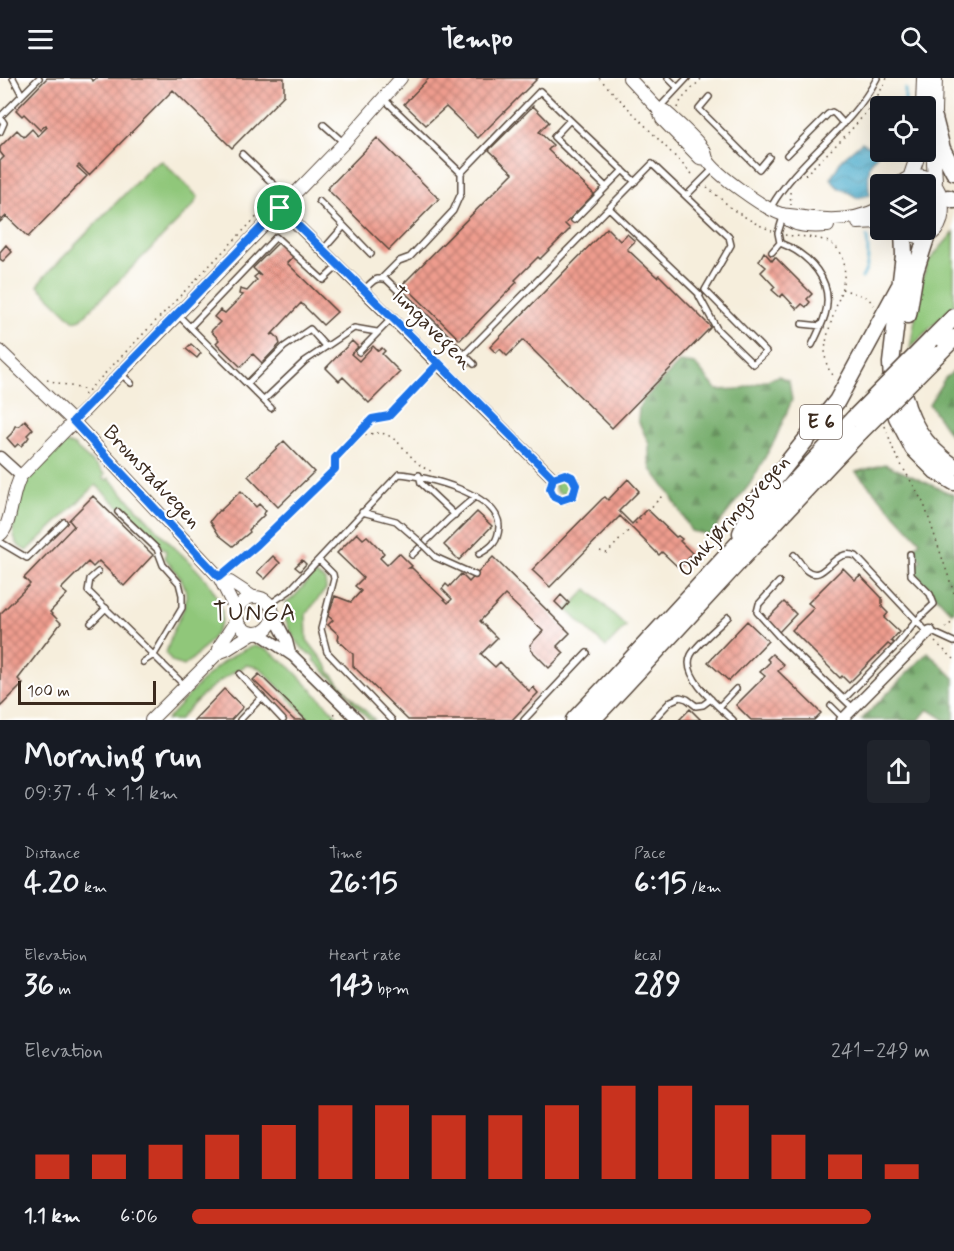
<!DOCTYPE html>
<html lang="en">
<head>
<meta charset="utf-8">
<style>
	:root { --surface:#171b24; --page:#20242c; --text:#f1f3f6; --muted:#9ea1a6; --accent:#c8321e }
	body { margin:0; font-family:Mynerve,sans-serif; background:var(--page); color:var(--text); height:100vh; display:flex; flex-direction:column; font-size:22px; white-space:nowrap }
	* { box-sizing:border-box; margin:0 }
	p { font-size:20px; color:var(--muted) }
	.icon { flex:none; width:33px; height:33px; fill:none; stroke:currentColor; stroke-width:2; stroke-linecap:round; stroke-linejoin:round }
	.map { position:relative; height:642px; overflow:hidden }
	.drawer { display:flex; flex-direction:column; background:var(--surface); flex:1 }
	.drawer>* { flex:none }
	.controls { position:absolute; left:870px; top:18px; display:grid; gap:12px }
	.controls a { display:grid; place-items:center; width:66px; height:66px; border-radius:6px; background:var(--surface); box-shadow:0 6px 24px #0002; font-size:30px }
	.scale { position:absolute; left:18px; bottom:15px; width:138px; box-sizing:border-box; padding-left:6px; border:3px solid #3b2a1e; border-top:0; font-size:16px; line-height:21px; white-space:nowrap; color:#3b2a1e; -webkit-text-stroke:4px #fff; paint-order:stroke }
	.pin { position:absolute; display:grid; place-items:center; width:51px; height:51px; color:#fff; margin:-26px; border:3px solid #fff; border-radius:50%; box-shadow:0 2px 6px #0007 }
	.round { display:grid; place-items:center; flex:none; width:63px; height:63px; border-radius:6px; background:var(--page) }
	.summary { display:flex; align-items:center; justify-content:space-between; height:102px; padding:0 24px }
	h1 { font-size:33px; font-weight:700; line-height:45px }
	.stats { display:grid; grid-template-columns:repeat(3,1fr); gap:9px; height:102px; padding:6px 24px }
	.stats div { display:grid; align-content:center }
	.stats b { font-size:30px; font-weight:700 }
	.stats small { font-size:16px; font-weight:400 }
	.stats p { font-size:16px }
	.chart { height:168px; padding:12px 24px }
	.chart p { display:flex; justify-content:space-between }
	.chart svg { width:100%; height:108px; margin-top:6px; stroke:var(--accent); stroke-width:6 }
	ul { padding:0 24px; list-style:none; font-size:20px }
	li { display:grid; grid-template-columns:96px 72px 1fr; align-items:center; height:45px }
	li i { height:15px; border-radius:8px; background:var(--accent) }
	header { display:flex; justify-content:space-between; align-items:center; height:78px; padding:0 24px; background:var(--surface); font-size:27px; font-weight:700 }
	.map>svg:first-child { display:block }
	.green { fill:#90c77a; stroke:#66784c; stroke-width:1.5 }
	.forest { fill:url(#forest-firs); stroke:#586b44; stroke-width:1.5 }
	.water { fill:url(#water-waves); stroke:#446c75; stroke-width:1.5 }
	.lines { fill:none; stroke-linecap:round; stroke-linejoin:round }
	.stream { stroke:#4dadcc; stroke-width:3 }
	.building { fill:url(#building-cross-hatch) }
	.service-casing { stroke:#57473a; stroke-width:8 }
	.minor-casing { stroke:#57473a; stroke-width:13 }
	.tertiary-casing { stroke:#57473a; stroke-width:14 }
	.secondary-casing { stroke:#57473a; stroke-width:16 }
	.trunk-casing { stroke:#57473a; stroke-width:19 }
	.path { stroke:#57473a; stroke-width:1.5; stroke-dasharray:1.5 4.5; stroke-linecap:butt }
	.service { stroke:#fff; stroke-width:5 }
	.minor { stroke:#fff; stroke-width:10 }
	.tertiary { stroke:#fff; stroke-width:12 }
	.secondary { stroke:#fff; stroke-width:14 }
	.trunk { stroke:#fff; stroke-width:16 }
	.service-bridge-casing { stroke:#57473a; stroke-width:8; stroke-linecap:butt }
	.trunk-bridge-casing { stroke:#57473a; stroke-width:19; stroke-linecap:butt }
	.service-bridge { stroke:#fff; stroke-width:5 }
	.trunk-bridge { stroke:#fff; stroke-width:16 }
	.route-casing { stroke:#fff; stroke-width:12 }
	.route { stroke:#1a73e8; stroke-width:8 }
	.labels { text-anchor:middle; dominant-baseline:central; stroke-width:4.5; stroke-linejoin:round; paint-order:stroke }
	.shield { fill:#fff; stroke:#766a62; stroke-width:1.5 }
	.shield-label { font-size:20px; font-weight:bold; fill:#3b2a1e }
	.street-label { font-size:21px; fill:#3b2a1e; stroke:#fff }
	.quarter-label { font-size:24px; letter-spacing:1.5px; fill:#3b2a1e; stroke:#fff }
</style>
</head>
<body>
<header><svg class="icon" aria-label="menu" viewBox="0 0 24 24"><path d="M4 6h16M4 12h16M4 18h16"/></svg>Tempo<svg class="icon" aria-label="search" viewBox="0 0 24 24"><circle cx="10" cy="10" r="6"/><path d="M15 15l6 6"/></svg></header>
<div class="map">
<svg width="954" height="642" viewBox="0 0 954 642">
	<defs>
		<pattern id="forest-firs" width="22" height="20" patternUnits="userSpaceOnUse" patternTransform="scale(1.5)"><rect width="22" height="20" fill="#74ac6a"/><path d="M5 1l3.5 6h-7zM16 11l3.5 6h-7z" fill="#608c57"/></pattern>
		<pattern id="water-waves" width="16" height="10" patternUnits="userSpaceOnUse" patternTransform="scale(1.5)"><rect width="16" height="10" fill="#4dadcc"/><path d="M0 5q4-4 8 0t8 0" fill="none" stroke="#418da5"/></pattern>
		<pattern id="building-cross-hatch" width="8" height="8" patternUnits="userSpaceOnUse" patternTransform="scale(1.5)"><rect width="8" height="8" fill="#ee9c8e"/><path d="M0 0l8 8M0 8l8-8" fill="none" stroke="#c27f73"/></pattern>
	</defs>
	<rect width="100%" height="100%" fill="#fff"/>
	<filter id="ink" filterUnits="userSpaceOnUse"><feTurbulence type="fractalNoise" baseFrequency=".0167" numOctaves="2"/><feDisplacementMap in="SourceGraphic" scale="12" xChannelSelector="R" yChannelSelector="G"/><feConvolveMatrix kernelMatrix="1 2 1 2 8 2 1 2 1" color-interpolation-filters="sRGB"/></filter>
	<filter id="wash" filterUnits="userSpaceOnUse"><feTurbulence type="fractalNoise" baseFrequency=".008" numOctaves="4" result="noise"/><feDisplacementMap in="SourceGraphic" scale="24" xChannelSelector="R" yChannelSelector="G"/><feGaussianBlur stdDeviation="1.35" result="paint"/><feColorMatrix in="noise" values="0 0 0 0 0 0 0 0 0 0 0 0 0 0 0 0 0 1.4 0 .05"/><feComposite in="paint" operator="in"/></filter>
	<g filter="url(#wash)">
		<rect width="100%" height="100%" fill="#f6eedc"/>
		<path class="green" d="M162,83L198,119L193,128L81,241L74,243L38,208L43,200L153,87Z
			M926,110L931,112L939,125L933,143L926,147Z
			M954,154V227L910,270L922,202L928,184Z
			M64,364L74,368L105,396L103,399L107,402L109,400C128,421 147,441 166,461C184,480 222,509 222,538C223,555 196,578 184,588L172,584L166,575C168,569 170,562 172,556C179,538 193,523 182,503C177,495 171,487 165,480L166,473L96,407L27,473C25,472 21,470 19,468C8,456 14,422 21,408C27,395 52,371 64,364Z
			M555 408a8 8 0 1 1 16 0a8 8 0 1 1-16 0Z
			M314,497H317L325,502L326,511L306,536L307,562L328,589L329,593L353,621L375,642H370L351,623L352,621L314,582L315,580L311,576L309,577C297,566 288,552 284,536L288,528L286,525C300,517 305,502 314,497Z
			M587,511L626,548L606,569L567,532Z
			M254,568L268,572L291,590L341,642H310L260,590L247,587C220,600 198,619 179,642H166C192,615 217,579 254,568Z"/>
		<path class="forest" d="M680,284L695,286L717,312L740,311L779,298L789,303L792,322L775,362L750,406L710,457L691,453L670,416L651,391L649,381V366L638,342L639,330L644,321Z
			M954,293V362L929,326L945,300Z
			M885,386L954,417V533L951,534L913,493L921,482L913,472L920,463L856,394Z
			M928,574L954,600V642H945L928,631L919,642H861Z"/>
		<path class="water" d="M862,64L869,68L876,66L877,70H880C878,77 872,82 870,87C868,94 868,112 870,117L857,120C848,112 835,112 831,100L842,81Z"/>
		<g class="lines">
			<path class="stream" d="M905,28V11
				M876,66L880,54
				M862,200C870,187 868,173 867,159"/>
		</g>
		<g id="blocks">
			<path class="building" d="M47,0H90L93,3L96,0H284V17L232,70L173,12L89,97L79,87L77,89L87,98L28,159L6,138L0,144V83L4,79L0,74V69L17,52L24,59L32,51L38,58L47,49L46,47L40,52L24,36L22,38L16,32Z
				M429,0H538L478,60L446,29L426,47L404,26Z
				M533,28L549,44L539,54L553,67L548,72L594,116L565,146L570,151L540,181L538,179L515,202L517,204L460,262L403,206L513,95L489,72Z
				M377,60L439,121L389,172L327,111Z
				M607,150L620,163L627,156L635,163L627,171L657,199L659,197L711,249L612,350L523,262L507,278L500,271L496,275L490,269Z
				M279,164L293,179L287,185L337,234L323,247L301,225L271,257L274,256L278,260L280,266L262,285L253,276L241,289L216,265L219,262L211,253L220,244L214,239L220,232L225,235L243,217L239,216L240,211L247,213L257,202L254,199L258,196L261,198L253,190Z
				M6,167L12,174L3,183L0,181V174Z
				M764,174L772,183L775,179L812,216L807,221L810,224L806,229L802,226L797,231L783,216L780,219L772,212L775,209L761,194L766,189L759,183Z
				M352,263L358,269L351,276L359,283L373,268L378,273L382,270L385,273L382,276L400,294L369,325L343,299L339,303L326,290Z
				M191,266L201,275L197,280L186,271Z
				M25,342L33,351L27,357L29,359L27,362L21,368L18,366L15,369L7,360L12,355L15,348H19Z
				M284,363L314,394L278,429L248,398Z
				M628,401L639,413L619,433L632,446L647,431L676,459L678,458L682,461L680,463L692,475L688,481L679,490L662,474L659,477L620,438L550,509L532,492L602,421L605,419L608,422Z
				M241,413L256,429L259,426L266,433L263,436L264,437L249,452L250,454L233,468L219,457L210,443L219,432L220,433Z
				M93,418L153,477L124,508L99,483L93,489L88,484L61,511L67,516L50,534L61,545L18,601L23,606L0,629V536L30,506L24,500L74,448L69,442Z
				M477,434L492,448L459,482L444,467Z
				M357,455L363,461L367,458L384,475L380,480L387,487L399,475L412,488L409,490H412L448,525L452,521L442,511L446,506L449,509L461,496L469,504L493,479L570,555L557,568L564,575L549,590L531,572L530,567L543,553L505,517L480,543L497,560L481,576L495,589L500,584L529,613L533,609L538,615L512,642H408L353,588V576L338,562L339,557L328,547L333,542L328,538L335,518L351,524L361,513L355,508L363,500L337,475Z
				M273,478L280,485L265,501L257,494Z
				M302,482L306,486L300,493L295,489Z
				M843,490L855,502L860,497L882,520V529L888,535L884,540L899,554L891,563L894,565L891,568L888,566L849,605L842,598L840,600L792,552L814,530L808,525Z
				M561,517L569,525L563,532L555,524Z
				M784,524L796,536L779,554L766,542Z
				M747,543L768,563L729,603L708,584Z
				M772,576L784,587L778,593L821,635L814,642H751L736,627L765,598L760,594L770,584L767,581Z
				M259,596L306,642H294L253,602Z
				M224,611L243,629L231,642H194Z
				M690,631L701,642H679Z"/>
		</g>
	</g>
	<g filter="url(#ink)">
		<use href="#blocks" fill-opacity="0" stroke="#57473a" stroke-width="1.5"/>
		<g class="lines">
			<g class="service-casing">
				<path id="service" d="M668,0L677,9
					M22,17L39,0
					M709,19L699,31L759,91L769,79
					M659,30L687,0
					M324,47L343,64
					M0,54L4,45L0,39L22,17L13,0
					M242,76L289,121
					M787,77L828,36L832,34L835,36L844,46
					M461,95L540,13L570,42
					M606,109L554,59L570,42L635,104
					M686,118L714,90
					M319,123L344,148L323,172
					M771,129C799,80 851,51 877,0
					M609,130L700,217
					M783,139L778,155L780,165C809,176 835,203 825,237C822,247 817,257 812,267
					M574,142L623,92
					M344,148L371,176
					M772,174L780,165
					M382,200L399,183L410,179L453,133L461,115V95L383,20
					M364,212C372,204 375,198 387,202L474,286
					M179,238L271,330
					M802,246L821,248
					M190,249L276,159L323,202L339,187
					M359,274L391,241
					M464,277L652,86L729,159L731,167L705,212L766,274L753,286L717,251L699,218
					M121,296L131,305
					M247,306L284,269L310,251L326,269
					M264,322L305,283L354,250L377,254
					M550 409a13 13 0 1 1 26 0a13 13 0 1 1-26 0Z
					M419,397L421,405L455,437
					M118,434L157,471L163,487L179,505L182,517V530L154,577L143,584
					M362,434L396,443L419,463
					M0,464L27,480L64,444
					M412,477L448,442L476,418
					M794,477C798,481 802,488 806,492C825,507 832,469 856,478L928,555
					M435,479L475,497
					M319,482L333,496L334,501L321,551L327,574L392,642
					M98,494L90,501L88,513L184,607
					M220,498L263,461
					M779,504L759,526L757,534L783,563L853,630
					M270,526L289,513L399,396C425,398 500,416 499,449C498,464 492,469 479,476
					M728,539C719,548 696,567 691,577C680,598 719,629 733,642
					M91,545L106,530
					M930,553L954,564
					M240,596L283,642
					M844,621L896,568L917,542L934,526L930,516L911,497L910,476
					M831,628L843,640
					M719,629L736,611
					M240,642L262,619
					M524,642L587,575
					M653,642L671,623L680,619L687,621L696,628L703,627L711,621"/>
			</g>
			<g class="minor-casing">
				<path id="minor" d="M280,130L553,400
					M0,379L21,398
					M274,538L287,563L290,575
					M259,555L293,578L358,642
					M842,642L930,553"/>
			</g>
			<g class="tertiary-casing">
				<path id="tertiary" d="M629,0L658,31L665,33C678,45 694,58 704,72C706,75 706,78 707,81C714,95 765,131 781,136C788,137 805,139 813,140C837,143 859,141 880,130
					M658,31L662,41L700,80L707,81
					M783,136C791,150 814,149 828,148
					M858,145L880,144
					M0,273L73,343L219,499L237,535
					M0,457C12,448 11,414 21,398L344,65L401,0
					M222,502L230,504L253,519
					M237 537a18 18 0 1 1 36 0a18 18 0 1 1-36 0Z
					M218,575L220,567L237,541
					M151,642L218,575L226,572L253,555"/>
			</g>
			<g class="secondary-casing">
				<path id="secondary" d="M923,28L924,0
					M910,100L919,74
					M935,103L933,66L935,0
					M900,106C937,77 954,138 932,155C921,160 911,158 901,152"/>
			</g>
			<g class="trunk-casing">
				<path id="trunk" d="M934,40L942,71L954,94
					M948,120L954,122
					M903,153L904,177L891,285L893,323L897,339L913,370L936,393L954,404
					M908,237L915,194L927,157
					M932,261L954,239
					M937,277L954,260
					M901,304C906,339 924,369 954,389
					M741,455L753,428L837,323L899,209
					M574,642C669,543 760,440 854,340
					M592,642C682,547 769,449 860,354"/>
			</g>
			<path class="path" d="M599,0L694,98
				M678,30L681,22L702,0
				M805,97C835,67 869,40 887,0
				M707,109L735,133L755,145L772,153
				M790,114L791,127
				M785,157C799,159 818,158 830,165C874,190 801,266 834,298
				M842,211L868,220L874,227
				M47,302L86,312
				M84,317L275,120
				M885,348L895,376L924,426L954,515
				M359,356C369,358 378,352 387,357C405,365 412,387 431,393
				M268,456L335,391V380L372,341L389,337L430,294
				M600,473L607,475L662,418
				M945,550L954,543
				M935,564L954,581
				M332,642L335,635"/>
			<use href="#service" class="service"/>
			<use href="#minor" class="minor"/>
			<use href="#tertiary" class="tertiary"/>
			<use href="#secondary" class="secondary"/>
			<use href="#trunk" class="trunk"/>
			<g class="service-bridge-casing">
				<path id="service-bridge" d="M419,463L435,479"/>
			</g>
			<g class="trunk-bridge-casing">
				<path id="trunk-bridge" d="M854,340L932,261
					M860,354L937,277"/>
			</g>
			<use href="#service-bridge" class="service-bridge"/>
			<use href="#trunk-bridge" class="trunk-bridge"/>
		</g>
	</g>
	<g class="lines" filter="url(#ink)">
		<g class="route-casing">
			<path id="route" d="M280,130L73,343L219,499L257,467L335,391V380L372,341L389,338L439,285L553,400L550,411L554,419L561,422L573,418L576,407L572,399L565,396L553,400C463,309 372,219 280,130"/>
		</g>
		<use href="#route" class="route"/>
	</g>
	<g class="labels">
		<rect class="shield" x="800" y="327" width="42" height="34" rx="4.5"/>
		<g class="shield-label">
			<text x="821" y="344">E 6</text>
		</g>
		<g class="street-label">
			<text transform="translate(431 250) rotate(45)">Tungavegen</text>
			<text transform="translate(152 399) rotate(47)">Bromstadvegen</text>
			<text transform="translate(734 438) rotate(-48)">Omkjøringsvegen</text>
		</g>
		<g class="quarter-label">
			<text x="255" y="535">TUNGA</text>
		</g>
	</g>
</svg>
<div class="controls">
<a><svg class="icon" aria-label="locate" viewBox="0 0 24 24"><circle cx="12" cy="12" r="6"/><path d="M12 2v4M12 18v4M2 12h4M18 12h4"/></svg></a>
<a><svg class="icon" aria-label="layers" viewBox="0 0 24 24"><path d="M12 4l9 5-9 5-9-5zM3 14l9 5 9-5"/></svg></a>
</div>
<div class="scale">100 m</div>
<div class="pin" style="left:280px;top:130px;background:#1e9e55"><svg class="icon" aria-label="arrive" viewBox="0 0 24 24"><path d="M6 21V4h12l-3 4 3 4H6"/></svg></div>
</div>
<section class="drawer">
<div class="summary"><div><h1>Morning run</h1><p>09:37 · 4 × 1.1 km</p></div><a class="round"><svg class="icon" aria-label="share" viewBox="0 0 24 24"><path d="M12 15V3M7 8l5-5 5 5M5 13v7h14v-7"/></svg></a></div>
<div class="stats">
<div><p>Distance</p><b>4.20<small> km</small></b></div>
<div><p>Time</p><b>26:15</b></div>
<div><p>Pace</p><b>6:15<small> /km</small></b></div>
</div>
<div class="stats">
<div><p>Elevation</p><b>36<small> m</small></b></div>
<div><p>Heart rate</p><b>143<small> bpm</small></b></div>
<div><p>kcal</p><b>289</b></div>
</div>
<div class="chart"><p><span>Elevation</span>241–249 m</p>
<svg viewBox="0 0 160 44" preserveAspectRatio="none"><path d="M5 44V34M15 44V34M25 44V30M35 44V26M45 44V22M55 44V14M65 44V14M75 44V18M85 44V18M95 44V14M105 44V6M115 44V6M125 44V14M135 44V26M145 44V34M155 44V38"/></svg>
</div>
<ul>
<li><b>1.1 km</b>6:06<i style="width:92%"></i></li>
</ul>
</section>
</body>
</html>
